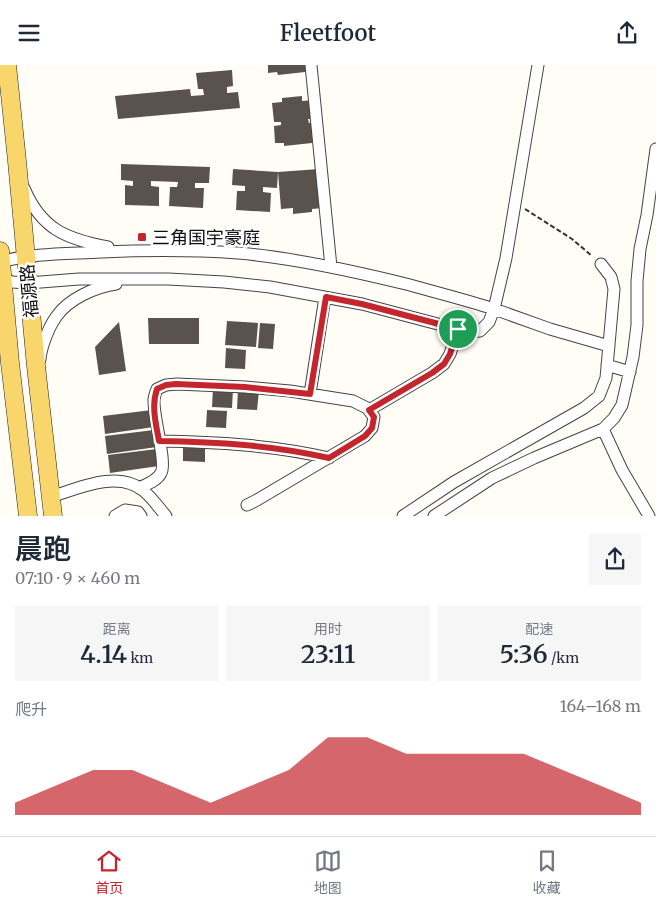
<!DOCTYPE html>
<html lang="zh">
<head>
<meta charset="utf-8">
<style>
	:root { --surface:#fff; --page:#f6f6f7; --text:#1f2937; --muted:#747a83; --line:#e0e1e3; --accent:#c4262e }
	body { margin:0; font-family:Merriweather,"Noto Sans SC",serif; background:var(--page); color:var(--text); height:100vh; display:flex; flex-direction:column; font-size:19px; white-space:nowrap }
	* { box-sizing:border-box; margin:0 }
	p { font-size:16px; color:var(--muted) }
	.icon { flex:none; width:28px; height:28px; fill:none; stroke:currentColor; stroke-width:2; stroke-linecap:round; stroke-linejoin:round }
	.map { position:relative; height:451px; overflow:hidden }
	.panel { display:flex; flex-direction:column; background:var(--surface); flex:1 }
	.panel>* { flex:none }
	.pin { position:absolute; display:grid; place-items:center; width:42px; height:42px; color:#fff; margin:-21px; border:2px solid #fff; border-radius:50%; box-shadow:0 1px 5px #0007 }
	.round { display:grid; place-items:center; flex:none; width:52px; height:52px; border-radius:0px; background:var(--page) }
	.head { display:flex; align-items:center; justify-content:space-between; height:85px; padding:0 15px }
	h1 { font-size:28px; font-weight:600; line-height:38px }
	.figures { display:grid; grid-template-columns:repeat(3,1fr); gap:8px; height:85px; padding:5px 15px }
	.figures div { display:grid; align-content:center; border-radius:0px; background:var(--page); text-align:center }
	.figures b { font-size:25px; font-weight:600 }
	.figures small { font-size:14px; font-weight:400 }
	.figures p { font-size:14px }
	.chart { height:140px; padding:10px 15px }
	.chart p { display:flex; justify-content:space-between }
	.chart svg { width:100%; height:90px; margin-top:5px; fill:var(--accent); opacity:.7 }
	header { display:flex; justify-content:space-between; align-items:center; height:65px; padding:0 15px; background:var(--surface); font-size:22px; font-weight:600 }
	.tab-bar { display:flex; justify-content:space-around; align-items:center; height:70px; border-top:1px solid var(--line); background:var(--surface); font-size:14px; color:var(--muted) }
	.tab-bar a { display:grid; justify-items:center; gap:2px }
	.tab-bar .on { color:var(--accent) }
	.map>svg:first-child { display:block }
	.building { fill:#5a524d }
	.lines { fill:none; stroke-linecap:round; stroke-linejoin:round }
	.minor-casing { stroke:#444; stroke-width:13 }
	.primary-casing { stroke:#222; stroke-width:19 }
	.path { stroke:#333; stroke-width:2; stroke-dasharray:5 2.5; stroke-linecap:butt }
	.minor { stroke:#fff; stroke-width:11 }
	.primary { stroke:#f9d66b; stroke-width:18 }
	.route-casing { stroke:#fff; stroke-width:10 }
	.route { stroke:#c4262e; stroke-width:6 }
	.poi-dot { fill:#c4262e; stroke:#fff; stroke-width:2 }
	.labels { text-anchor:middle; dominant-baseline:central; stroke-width:5; stroke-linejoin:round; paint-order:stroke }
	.poi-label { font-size:18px; fill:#111; stroke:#fff; text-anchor:start }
	.street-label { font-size:18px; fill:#111; stroke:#fff }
</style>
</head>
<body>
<header><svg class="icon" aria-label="menu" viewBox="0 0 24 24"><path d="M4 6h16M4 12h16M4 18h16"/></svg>Fleetfoot<svg class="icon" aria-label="share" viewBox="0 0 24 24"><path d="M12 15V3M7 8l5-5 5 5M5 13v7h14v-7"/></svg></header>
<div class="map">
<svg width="656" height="451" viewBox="0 0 656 451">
	<rect width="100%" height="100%" fill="#fffdf5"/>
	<path class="building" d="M268,0H311V2L305,3V7L278,10L277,7L268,8Z
		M232,5L233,21L227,22V28L238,27L240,43L118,54L115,31L190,24L191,31L204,30L203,24H198L196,8Z
		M302,31V36L314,35L316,54H308L309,58L316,57L317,73L312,74V78L284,81V78H275L274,61L281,60V57H274L272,38L282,37V33Z
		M121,99L210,102L209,118H195V123H204L203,143L169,141L170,122H177L178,117L151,116V121L159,122V141L125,140V120L133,121V116L121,115Z
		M233,104L278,107L277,123L263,122V127L271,128L270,147L236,145L237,126H245V121L232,120Z
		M319,104L323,143L312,144V147L293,149V143L281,144L278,107Z
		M148,253H199V279H149Z
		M227,256L258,258L256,282L225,280Z
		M119,257L126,306L99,310L95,282Z
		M260,258L275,259L273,284L258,283Z
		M226,283L246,285L245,304L225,303Z
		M213,323L233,324L232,343L212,342Z
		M238,324L259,326L257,345L237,344Z
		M152,345L154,362L105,369L103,351Z
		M207,345L227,346L226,363L206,362Z
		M154,365L157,382L107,389L105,371Z
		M183,379H205V397L183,396Z
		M157,384L159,401L110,408L108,390Z"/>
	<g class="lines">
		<g class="minor-casing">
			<path id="minor" d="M311,0L331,202
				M538,0L506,193L494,244L550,264L609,281
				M24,123C41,164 66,174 108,182
				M0,197C33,188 68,189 102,187C148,185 193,185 238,188C296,193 354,206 410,220C438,228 466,235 494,244L489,257L480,266L468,267L362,239L270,222L224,217L168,214H79L28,218L12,217L0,212
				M40,295C40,289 42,283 44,277C47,268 51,259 56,252C68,234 95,222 116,219
				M607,300L630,307
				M310,329L325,232
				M369,345L432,308L444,299L450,289L458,264
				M603,364L622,405L649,451
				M159,376C216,377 273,380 329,393
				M139,423C147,419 157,416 161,408C167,398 153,351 154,335C154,331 156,327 157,324L166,320L177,319L245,322L290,326L353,336L367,343L374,352L372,363L365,371L257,435L247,440
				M51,432C79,423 119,404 145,427C153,434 159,443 166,451
				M115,451L125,445L138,447L141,451
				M403,451L454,417L584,343L599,331L606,313L614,224L611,212L601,199
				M434,451L492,413L534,393L603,364L614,353L622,340L633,292L637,260V216L640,184L647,150L656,84"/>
		</g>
		<g class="primary-casing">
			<path id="primary" d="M7,0L17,96L36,301L53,451
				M0,186L10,298L28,451"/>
		</g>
		<path class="path" d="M525,144L572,174L592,191"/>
		<use href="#minor" class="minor"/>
		<use href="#primary" class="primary"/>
	</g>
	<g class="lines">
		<g class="route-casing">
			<path id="route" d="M326,232L362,239L458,264L450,289L444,299L432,308L369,345L374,352L372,363L365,371L329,393C273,380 216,377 159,376C156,359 151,341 157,324L166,320L176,319L245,322L310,329Z"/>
		</g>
		<use href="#route" class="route"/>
	</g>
	<rect class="poi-dot" x="137" y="167" width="10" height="10" rx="2.5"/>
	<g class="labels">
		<g class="poi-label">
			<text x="152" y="172">三角国宇豪庭</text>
		</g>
		<g class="street-label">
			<text transform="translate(29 226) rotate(-95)">福源路</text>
		</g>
	</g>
</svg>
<div class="pin" style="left:458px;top:264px;background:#1e9e55"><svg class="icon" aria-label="arrive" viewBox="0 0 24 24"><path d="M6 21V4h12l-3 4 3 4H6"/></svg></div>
</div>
<section class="panel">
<div class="head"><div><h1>晨跑</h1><p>07:10 · 9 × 460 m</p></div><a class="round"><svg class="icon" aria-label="share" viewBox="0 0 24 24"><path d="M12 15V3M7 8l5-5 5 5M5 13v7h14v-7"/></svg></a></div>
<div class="figures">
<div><p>距离</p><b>4.14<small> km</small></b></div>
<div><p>用时</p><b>23:11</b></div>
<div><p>配速</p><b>5:36<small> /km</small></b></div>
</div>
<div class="chart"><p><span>爬升</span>164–168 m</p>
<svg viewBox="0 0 160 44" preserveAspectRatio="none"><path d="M0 44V38L10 30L20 22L30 22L40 30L50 38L60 30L70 22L80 6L90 6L100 14L110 14L120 14L130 14L140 22L150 30L160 38V44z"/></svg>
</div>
</section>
<nav class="tab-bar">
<a class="on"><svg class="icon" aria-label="home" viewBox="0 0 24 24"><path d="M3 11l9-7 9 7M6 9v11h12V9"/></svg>首页</a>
<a><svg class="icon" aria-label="map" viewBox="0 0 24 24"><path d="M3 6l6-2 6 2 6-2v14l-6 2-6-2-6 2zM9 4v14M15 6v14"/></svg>地图</a>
<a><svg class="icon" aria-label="saved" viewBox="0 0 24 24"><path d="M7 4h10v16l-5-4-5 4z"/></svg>收藏</a>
</nav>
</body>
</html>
